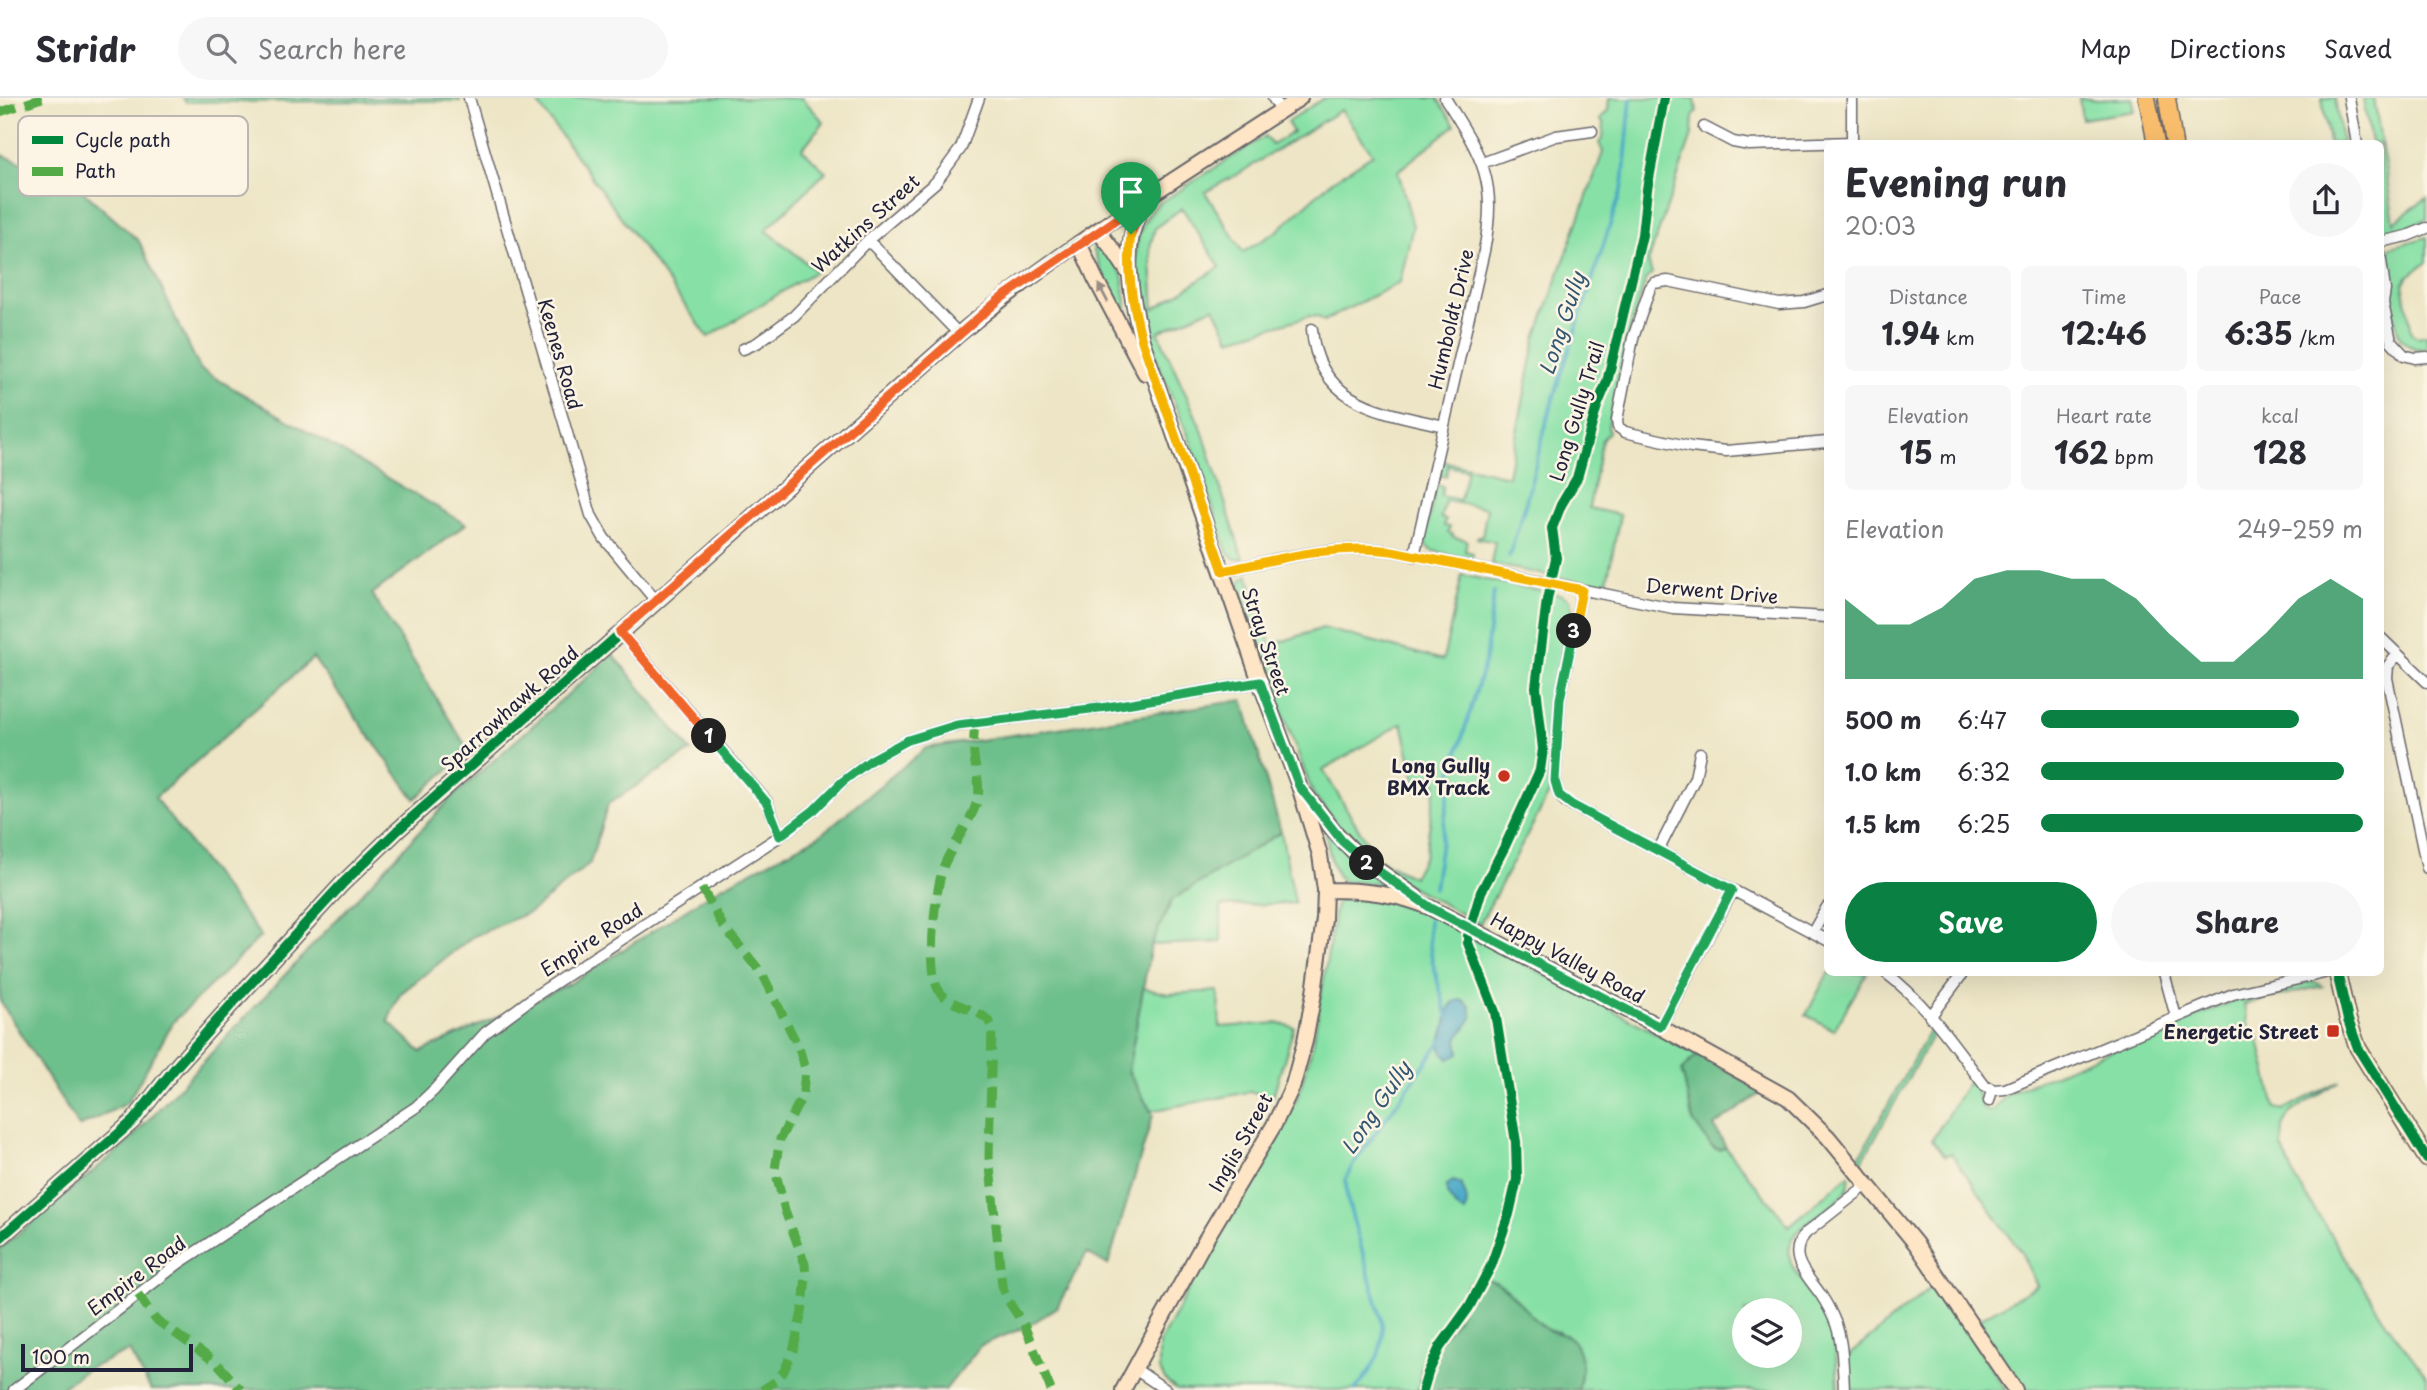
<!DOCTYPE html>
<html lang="en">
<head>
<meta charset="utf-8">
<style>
	:root { --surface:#fff; --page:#f7f7f7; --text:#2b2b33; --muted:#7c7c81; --line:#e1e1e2; --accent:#0b8043 }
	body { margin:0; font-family:"Playpen Sans",sans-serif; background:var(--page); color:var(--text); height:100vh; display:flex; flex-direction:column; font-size:26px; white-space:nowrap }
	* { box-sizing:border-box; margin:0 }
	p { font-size:23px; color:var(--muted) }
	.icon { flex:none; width:38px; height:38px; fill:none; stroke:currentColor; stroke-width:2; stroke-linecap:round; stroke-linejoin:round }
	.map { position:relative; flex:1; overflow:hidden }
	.side { position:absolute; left:1824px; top:42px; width:560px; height:836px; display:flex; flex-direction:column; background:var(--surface); border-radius:10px; box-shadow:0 7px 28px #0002 }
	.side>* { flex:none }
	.fabs { position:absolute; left:1732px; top:1200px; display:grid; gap:14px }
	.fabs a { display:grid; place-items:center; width:70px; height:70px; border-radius:50%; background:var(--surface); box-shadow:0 7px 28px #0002; font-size:35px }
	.scale { position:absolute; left:21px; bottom:18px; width:172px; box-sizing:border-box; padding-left:7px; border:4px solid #22223b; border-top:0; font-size:19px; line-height:24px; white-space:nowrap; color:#22223b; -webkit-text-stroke:5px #fcf5e5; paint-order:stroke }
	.pin { position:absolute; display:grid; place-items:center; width:60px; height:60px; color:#fff; margin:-72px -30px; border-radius:50% 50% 50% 0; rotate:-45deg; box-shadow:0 0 7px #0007 }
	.pin .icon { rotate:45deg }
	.km { position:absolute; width:35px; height:35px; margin:-18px; border-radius:50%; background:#222; color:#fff; font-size:19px; line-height:35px; text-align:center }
	.round { display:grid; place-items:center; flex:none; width:74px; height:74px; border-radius:37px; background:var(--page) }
	.summary { display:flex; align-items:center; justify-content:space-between; height:119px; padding:0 21px }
	h1 { font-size:38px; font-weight:700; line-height:52px }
	.stats { display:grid; grid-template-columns:repeat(3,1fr); gap:10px; height:119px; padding:7px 21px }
	.stats div { display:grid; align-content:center; border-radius:10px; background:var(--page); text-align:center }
	.stats b { font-size:30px; font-weight:700 }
	.stats small { font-size:19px; font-weight:400 }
	.stats p { font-size:19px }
	.chart { height:196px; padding:14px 21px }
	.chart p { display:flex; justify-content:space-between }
	.chart svg { width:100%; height:126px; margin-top:7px; fill:var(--accent); opacity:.7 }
	.action { display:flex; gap:14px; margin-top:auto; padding:14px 21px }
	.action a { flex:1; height:80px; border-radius:42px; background:var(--accent); color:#fff; font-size:28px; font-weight:700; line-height:80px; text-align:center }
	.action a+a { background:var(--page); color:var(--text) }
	ul { padding:0 21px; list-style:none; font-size:23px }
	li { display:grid; grid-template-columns:112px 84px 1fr; align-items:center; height:52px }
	li i { height:18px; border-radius:9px; background:var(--accent) }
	header { display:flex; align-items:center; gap:42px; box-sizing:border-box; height:98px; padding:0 35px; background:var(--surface); border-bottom:2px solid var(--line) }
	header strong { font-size:33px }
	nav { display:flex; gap:38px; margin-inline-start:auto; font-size:24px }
	.search { width:490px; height:63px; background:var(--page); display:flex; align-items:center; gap:18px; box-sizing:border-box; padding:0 24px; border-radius:38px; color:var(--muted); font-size:26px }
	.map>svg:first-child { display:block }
	.green { fill:#87e1a6; stroke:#548270; stroke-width:2; fill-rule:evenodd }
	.forest { fill:#6dbf8b; stroke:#487063; stroke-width:2 }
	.water { fill:#47a7c6; stroke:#346480; stroke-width:2 }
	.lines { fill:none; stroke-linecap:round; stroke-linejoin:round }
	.stream { stroke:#47a7c6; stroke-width:3.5 }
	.street-casing { stroke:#69666b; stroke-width:13 }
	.secondary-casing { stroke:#69666b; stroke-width:18 }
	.primary-casing { stroke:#69666b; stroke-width:19 }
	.street { stroke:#fff; stroke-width:10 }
	.secondary { stroke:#fde5c5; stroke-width:14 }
	.primary { stroke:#f9be6d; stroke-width:16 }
	.quiet { stroke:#53aa46; stroke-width:9; stroke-dasharray:18 9; stroke-linecap:butt }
	.cycleway-casing { stroke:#fcf5e5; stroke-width:15 }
	.cycleway { stroke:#00873e; stroke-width:10 }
	.oneway { fill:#9a8d87 }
	.split-1-casing { stroke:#fff; stroke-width:14 }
	.split-2-casing { stroke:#fff; stroke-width:14 }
	.split-3-casing { stroke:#fff; stroke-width:14 }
	.split-4-casing { stroke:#fff; stroke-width:14 }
	.split-1 { stroke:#f0652b; stroke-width:9 }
	.split-2 { stroke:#22a559; stroke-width:9 }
	.split-3 { stroke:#22a559; stroke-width:9 }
	.split-4 { stroke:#f5b400; stroke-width:9 }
	.poi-dot { fill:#c8321e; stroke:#fcf5e5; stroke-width:2.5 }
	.labels { text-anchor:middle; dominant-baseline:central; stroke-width:5; stroke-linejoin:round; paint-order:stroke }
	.street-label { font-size:19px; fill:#22223b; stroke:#fcf5e5 }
	.poi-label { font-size:19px; font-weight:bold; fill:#22223b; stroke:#fcf5e5; text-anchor:end }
	.water-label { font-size:21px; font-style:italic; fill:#315773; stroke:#fcf5e5 }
	.key { fill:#fcf5e5; stroke:#bbb6b2; stroke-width:2 }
	.key-label { font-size:19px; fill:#22223b }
</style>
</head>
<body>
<header>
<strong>Stridr</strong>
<div class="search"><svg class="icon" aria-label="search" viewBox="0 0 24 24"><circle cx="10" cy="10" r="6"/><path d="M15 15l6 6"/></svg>Search here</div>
<nav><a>Map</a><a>Directions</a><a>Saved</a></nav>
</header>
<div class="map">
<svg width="2427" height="1292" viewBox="0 0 2427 1292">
	<rect width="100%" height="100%" fill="#fcf5e5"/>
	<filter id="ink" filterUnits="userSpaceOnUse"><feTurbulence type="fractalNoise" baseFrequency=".0143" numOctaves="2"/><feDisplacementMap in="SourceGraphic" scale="14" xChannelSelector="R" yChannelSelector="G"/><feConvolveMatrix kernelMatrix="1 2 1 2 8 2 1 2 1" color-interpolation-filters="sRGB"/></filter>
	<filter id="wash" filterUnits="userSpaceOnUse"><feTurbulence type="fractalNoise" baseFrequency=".00686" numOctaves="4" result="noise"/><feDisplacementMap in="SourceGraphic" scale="28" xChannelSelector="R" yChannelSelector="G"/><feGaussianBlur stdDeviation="1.57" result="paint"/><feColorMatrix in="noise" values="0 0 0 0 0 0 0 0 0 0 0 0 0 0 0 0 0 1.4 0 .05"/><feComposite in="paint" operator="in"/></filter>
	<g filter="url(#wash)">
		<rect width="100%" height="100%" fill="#ede5c5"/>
		<path class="green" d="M183,0H459L460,3L186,4Z
			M534,0H802L824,24L802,51L826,74L766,132L816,173L708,239Z
			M1324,0H1437L1455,27L1398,73L1413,128L1400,184L1324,223L1318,219L1310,218L1230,241L1214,209L1158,234L1202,332L1243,461H1235L1227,454C1215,417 1204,379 1190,342C1167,283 1100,159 1158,106L1265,38L1272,47L1293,34L1287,24ZM1341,12L1373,56L1331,84L1277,133L1243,154L1205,94L1240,75ZM1182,110L1220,169L1154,211L1150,149L1155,130Z
			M1609,0H1695L1697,14L1693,19L1692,37L1648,164L1652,176L1646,182L1626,244L1608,328L1609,334L1602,342L1589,410L1620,417L1606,489L1491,466L1495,444L1477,440L1478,438H1482L1487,410L1445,403L1441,420L1446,422L1444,428L1450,429L1448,435L1453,436L1452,439L1467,442L1465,453L1473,455L1472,461L1432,453L1427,449L1424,440L1436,388H1443L1441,398L1460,402L1467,372L1448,368L1446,379L1440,377L1442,363L1508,378L1536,240L1603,54L1599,45L1603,40L1604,26L1600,22L1608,12Z
			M2079,0L2099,2L2132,0L2135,13L2082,21Z
			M2322,0H2335L2342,45H2329Z
			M2363,0H2374L2394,124L2427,100V121L2407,130L2389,134L2380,130V46L2371,45Z
			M2427,139V164L2407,179L2403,186L2412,235L2417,239L2427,237V250C2417,252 2408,249 2402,242C2394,233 2387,173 2386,159L2391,149Z
			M1096,145H1101L1122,176L1130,231L1107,187L1093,151Z
			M1248,477L1271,547L1323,530L1443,562L1462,477L1562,497L1570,502L1572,512L1554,604L1549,696L1480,826L1393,779L1359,754L1314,698L1258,551L1239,492L1241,482ZM1402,625L1418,695L1436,685L1425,757L1413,779L1377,761L1323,672Z
			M1281,734L1295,805L1221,808V844L1151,847L1172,802Z
			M1326,734L1387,786L1344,784C1333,779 1327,747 1326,734Z
			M1363,800L1392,804L1429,816L1698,957L1686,967L1682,976L1689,995L1691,1017L1711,1048L1715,1051L1726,1050L1789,1128L1849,1077C1855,1107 1797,1119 1790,1148C1785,1171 1808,1186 1819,1204C1836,1230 1837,1262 1838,1292H1578L1582,1271L1559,1234L1547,1232L1500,1188L1469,1185L1464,1194L1458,1220L1422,1266L1418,1292H1177L1165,1282L1159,1271V1246L1216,1141L1275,1044L1298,998L1313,946L1336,806L1344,800ZM1745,1213H1790V1258H1745Z
			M1828,875H1867L1834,932L1806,917Z
			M2308,884L2317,885L2322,888L2244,906L2251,939L2258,938L2275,1010L2283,1012L2340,983L2291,1014L2283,1029L2282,1049L2296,1082L2385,1223L2427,1279V1292H2023L1977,1222L2037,1188L2022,1156L1951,1055L1945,1058L1932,1042L1971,979L1982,1009L1984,1012L1992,1013L2007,997L2018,991L2238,901Z
			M1143,890L1168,896L1218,893L1220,929L1278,925L1294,929L1273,998L1249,994L1151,1013L1128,973Z
			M1931,930L1934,934L1861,1065L1858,1061Z
			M1935,1186L2006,1292H1850L1848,1258Z"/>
		<path class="forest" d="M0,56L75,86L139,143L200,271L466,426L372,496L469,653L415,701L313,560L155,700L261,838L174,923L127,1005L79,1029L0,903Z
			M613,556L691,653L608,706L590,765L532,813L472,839L400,896L388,923L421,954L571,885L721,789L819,738L926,650L1243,602L1281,734L1172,802L1151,847L1128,973L1153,1017L1108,1167L1087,1155L1057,1209L1028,1228L981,1247L945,1292H151L129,1253L85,1272L59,1292H0V1151L126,1046L450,701Z
			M1698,957L1764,993L1714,1028L1726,1050L1719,1052L1711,1048L1693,1023L1682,973L1686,967Z
			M1477,1180C1506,1178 1525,1216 1546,1231C1555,1237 1566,1233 1574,1244C1584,1260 1582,1275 1578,1292H1418L1425,1259L1458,1221L1464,1194L1469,1185Z"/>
		<path class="water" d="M1463,902L1470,908L1472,920L1457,941L1459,955L1449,961C1433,947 1444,940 1446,925C1448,913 1448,902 1463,902Z
			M1453,1083L1460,1085C1465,1092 1469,1105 1465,1114C1455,1112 1445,1096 1447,1087Z"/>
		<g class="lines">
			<path class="stream" d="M1509,458L1524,411L1550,311L1623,87L1631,0
				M1434,790L1452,674L1485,563L1494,494
				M1429,822C1426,855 1440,887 1447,918
				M1355,1292C1374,1270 1387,1249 1381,1219L1347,1100L1346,1081L1352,1068L1442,942"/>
		</g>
	</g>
	<g filter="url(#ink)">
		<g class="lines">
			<g class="street-casing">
				<path id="street" d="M469,0L591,417L604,440L656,503
					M1273,0L1281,12
					M1852,0V46
					M2349,0L2357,46
					M1704,29L1733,44L1749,47L1852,44
					M1482,65L1556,38L1592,33
					M868,142L959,236
					M2380,144L2407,138L2427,130
					M2380,155L2385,192L2383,205L2391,243L2404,257L2415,260L2427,259
					M1827,197L1804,204L1779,206L1668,183L1654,185L1650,190L1633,240L1617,322L1618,329L1625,334L1691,349L1726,353L1827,344
					M1312,231C1317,307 1384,314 1444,328
					M743,251L757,245L794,218L868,142L936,84L961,50L979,0
					M1414,458L1484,153C1498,81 1482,59 1445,0
					M1223,473C1279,461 1334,445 1392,453L1673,510L1827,519
					M1582,492L1560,601L1555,683L1559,697L1566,704L1827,842
					M620,534L767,704L780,738
					M2380,539L2427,584
					M2398,556L2388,568L2387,580L2427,770
					M1658,753L1695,680L1700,655
					M1813,834L1827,809
					M1886,875C1926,905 1955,949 1985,988L1994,992L2005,991L2233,896L2324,875
					M2164,875L2176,919
					M1930,919L1963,875
					M1660,929L1733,792
					M1989,1003L1992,992
					M1135,1271L1166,1292
					M14,1292L179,1165L416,1009L434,992L485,935L535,898L780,738L814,712L842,684L871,662L908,642L957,627L1107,609L1260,584
					M1844,1292C1843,1270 1843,1247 1836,1226C1832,1216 1827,1206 1821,1197C1807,1177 1785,1158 1806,1135L1868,1086"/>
			</g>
			<g class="secondary-casing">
				<path id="secondary" d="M1098,133L1114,153L1128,174
					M1079,145L1095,180L1145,275
					M1306,697L1334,733L1357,757L1416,799
					M1325,792C1362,792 1397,795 1431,810L1660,929L1788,1000L1828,1039L1916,1146L2015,1292
					M0,1140L133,1023L175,970L231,907L342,786L398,732L959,236C1065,147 1185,76 1300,0
					M1123,1292L1203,1146L1274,1027L1293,987L1305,943L1314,895L1324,821L1325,792L1320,757L1299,688L1260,584L1142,243C1130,195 1120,148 1144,103"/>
			</g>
			<g class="primary-casing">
				<path id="primary" d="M2147,0L2156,46
					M2167,0L2174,46
					M2337,875L2348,922L2358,950L2427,1061"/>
			</g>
			<use href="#street" class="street"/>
			<use href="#secondary" class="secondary"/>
			<use href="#primary" class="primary"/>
			<path class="quiet" d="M0,14L42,0
				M975,625C974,636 973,647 974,657C975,672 981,686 978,700C973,721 953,746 944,767C935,791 927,866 937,889C948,912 981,907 992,928L989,1059L1002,1187L1007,1201L1024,1227L1051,1292
				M702,790L723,828L762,875L799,950L805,970L803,997L780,1041L775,1071L785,1113L805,1166L806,1179L803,1209L794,1250L784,1273L776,1283L762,1292
				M138,1196L155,1221L218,1266L241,1292"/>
			<g class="cycleway-casing">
				<path id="cycleway" d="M2337,875L2348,922L2358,950L2427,1061
					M0,1140L133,1023L175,970L231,907L342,786L398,732L959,236L1000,201L1079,145
					M1423,1292L1428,1275L1440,1249L1469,1209L1491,1168L1509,1116L1517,1081L1516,1044L1495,914L1468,845V838L1481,794L1505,748L1540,672L1543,651L1536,589L1547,502L1556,460L1552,430L1561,407L1577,380L1597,308L1607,284L1642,137L1647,91L1664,0"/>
			</g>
			<use href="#cycleway" class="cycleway"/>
		</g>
		<defs><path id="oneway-solid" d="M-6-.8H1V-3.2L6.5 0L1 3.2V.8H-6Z" transform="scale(1.75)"/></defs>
		<use class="oneway" href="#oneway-solid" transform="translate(1103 195) rotate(-118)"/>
	</g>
	<g class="lines" filter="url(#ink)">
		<g class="split-1-casing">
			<path id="split-1" d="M709,638L620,534L1000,201L1145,102L1131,136"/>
		</g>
		<g class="split-2-casing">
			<path id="split-2" d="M709,638L767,705L780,738L814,712L842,684L871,662L908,642L957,627L1107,609L1260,584L1299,688L1342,743L1367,765"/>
		</g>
		<g class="split-3-casing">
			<path id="split-3" d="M1367,765L1431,810L1660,929L1732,792L1572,707L1559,697L1555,683L1560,601L1574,533"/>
		</g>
		<g class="split-4-casing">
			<path id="split-4" d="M1131,136C1126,173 1133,207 1142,243L1223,473C1280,461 1334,445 1392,453L1582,492L1574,533"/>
		</g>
		<use href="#split-1" class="split-1"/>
		<use href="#split-2" class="split-2"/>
		<use href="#split-3" class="split-3"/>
		<use href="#split-4" class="split-4"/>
	</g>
	<g class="poi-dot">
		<circle cx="1504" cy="678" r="7"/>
		<rect x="2326" y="926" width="14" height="14" rx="3.5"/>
	</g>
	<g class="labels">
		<g class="street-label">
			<text transform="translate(865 125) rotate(-42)">Watkins Street</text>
			<text transform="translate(1450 221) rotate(-77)">Humboldt Drive</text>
			<text transform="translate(561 256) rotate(74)">Keenes Road</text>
			<text transform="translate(1576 313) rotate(-73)">Long Gully Trail</text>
			<text transform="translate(1712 492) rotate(5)">Derwent Drive</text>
			<text transform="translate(1267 543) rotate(71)">Stray Street</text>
			<text transform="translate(509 610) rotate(-42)">Sparrowhawk Road</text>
			<text transform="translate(591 841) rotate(-33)">Empire Road</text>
			<text transform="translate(1568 859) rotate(28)">Happy Valley Road</text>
			<text transform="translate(1240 1044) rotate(-61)">Inglis Street</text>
			<text transform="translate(136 1177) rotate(-37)">Empire Road</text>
		</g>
		<g class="poi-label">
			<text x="1490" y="667">Long Gully<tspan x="1490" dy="22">BMX Track</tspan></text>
			<text x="2319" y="933">Energetic Street</text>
		</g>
		<g class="water-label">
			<text transform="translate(1561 225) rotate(-72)">Long Gully</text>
			<text transform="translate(1375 1009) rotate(-56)">Long Gully</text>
		</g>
	</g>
	<rect x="18" y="18" width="230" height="80" rx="10" class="key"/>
	<rect x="32" y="38" width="31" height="8" fill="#00873e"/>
	<rect x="32" y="69" width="31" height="9" fill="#53aa46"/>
	<g class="key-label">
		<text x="75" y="49">Cycle path</text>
		<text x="75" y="80">Path</text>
	</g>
</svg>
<div class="fabs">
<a><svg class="icon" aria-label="layers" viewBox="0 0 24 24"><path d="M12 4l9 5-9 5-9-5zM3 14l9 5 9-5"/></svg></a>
</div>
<div class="scale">100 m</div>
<div class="pin" style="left:1131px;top:136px;background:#1e9e55"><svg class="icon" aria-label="arrive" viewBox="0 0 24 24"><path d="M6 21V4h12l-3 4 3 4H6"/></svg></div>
<b class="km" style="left:709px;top:638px">1</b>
<b class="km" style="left:1367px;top:765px">2</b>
<b class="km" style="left:1574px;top:533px">3</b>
<section class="side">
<div class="summary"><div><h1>Evening run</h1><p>20:03</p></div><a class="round"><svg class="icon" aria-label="share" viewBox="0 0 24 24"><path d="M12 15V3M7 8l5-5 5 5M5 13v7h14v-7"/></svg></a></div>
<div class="stats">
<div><p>Distance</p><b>1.94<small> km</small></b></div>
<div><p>Time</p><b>12:46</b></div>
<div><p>Pace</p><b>6:35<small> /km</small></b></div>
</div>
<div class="stats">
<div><p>Elevation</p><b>15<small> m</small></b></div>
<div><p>Heart rate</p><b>162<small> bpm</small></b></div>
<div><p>kcal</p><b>128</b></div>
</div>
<div class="chart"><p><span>Elevation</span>249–259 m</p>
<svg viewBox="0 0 160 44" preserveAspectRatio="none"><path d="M0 44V16L10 25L20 25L30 19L40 9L50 6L60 6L70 9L80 9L90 16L100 28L110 38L120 38L130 28L140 16L150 9L160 16V44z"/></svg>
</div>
<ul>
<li><b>500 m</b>6:47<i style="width:80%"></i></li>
<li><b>1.0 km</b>6:32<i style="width:94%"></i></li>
<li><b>1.5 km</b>6:25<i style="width:100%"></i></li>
</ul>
<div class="action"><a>Save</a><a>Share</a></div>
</section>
</div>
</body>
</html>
